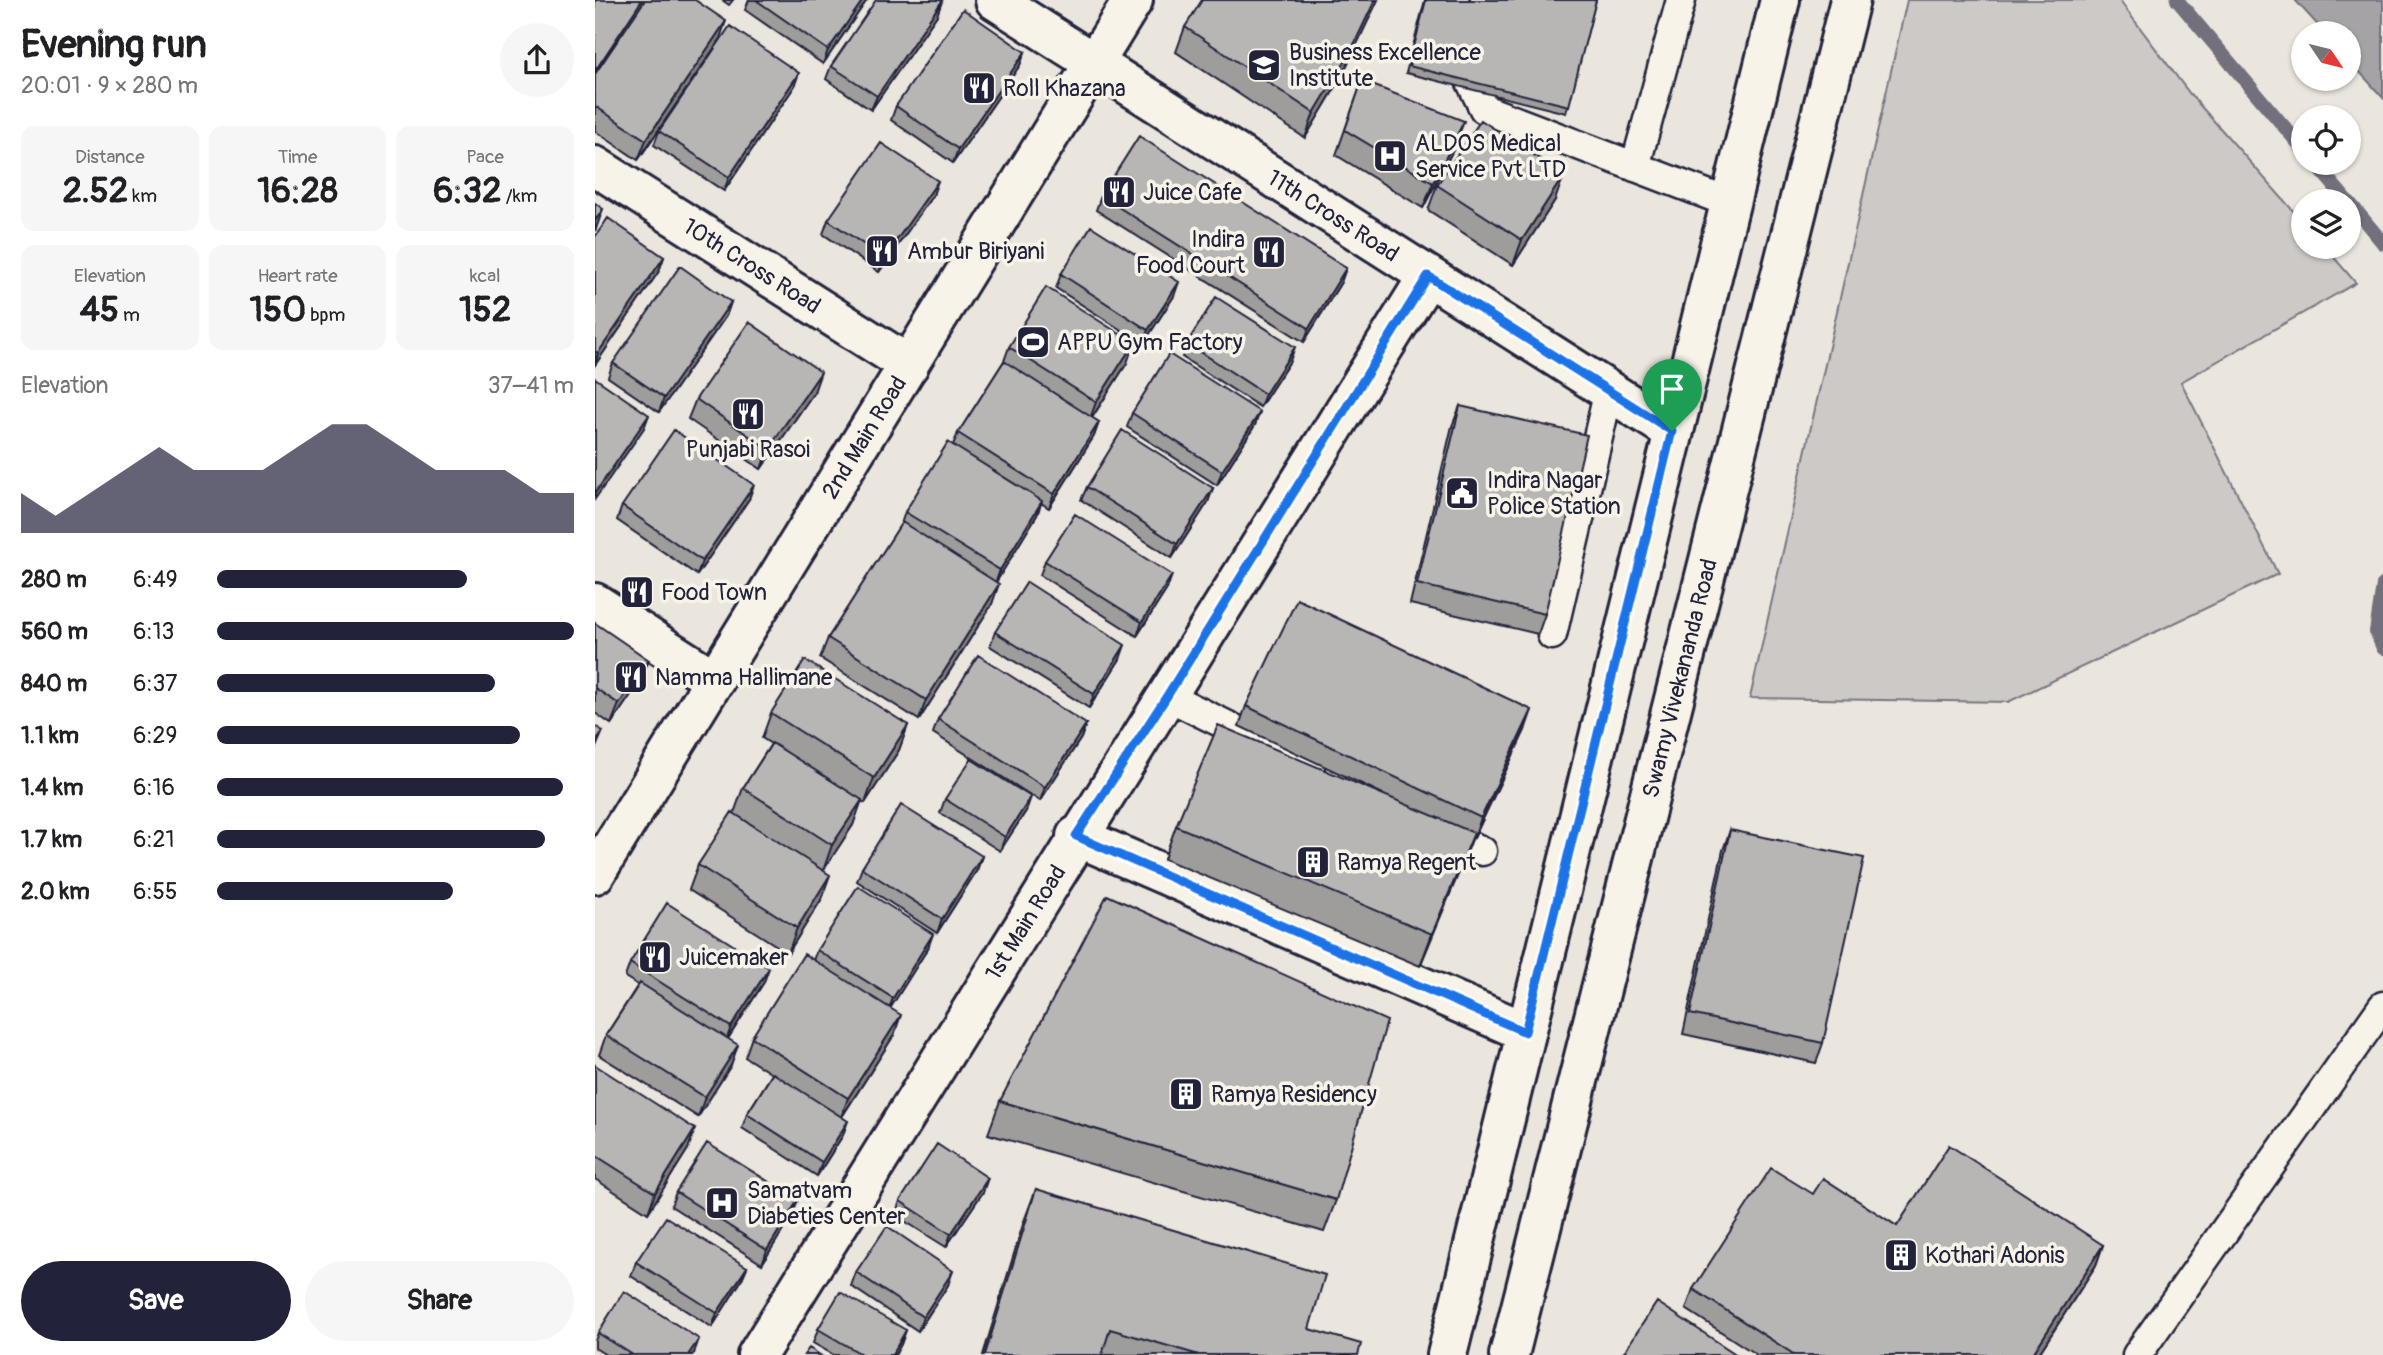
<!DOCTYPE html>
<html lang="en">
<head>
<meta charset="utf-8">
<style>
	:root { --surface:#fff; --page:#f6f6f6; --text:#202124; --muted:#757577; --accent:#22223b }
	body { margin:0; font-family:Pangolin,sans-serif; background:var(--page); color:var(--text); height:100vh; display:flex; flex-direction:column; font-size:26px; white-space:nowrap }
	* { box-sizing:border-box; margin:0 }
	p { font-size:23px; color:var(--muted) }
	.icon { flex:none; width:38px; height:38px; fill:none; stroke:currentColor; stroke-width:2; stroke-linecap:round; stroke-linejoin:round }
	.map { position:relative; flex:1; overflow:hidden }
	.sheet { display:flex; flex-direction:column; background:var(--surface); width:595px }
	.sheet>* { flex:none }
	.needle { width:46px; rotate:125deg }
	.fabs { position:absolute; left:1696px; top:21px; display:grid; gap:14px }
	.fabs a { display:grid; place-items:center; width:70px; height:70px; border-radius:50%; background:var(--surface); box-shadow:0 2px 5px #0004; font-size:35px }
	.pin { position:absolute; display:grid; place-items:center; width:60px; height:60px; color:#fff; margin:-72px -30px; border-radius:50% 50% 50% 0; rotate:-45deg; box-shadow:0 0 7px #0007 }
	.pin .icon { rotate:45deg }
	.round { display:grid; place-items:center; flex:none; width:74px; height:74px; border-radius:37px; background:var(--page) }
	.head { display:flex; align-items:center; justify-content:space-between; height:119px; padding:0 21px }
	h1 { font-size:38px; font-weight:700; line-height:52px }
	.stats { display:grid; grid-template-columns:repeat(3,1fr); gap:10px; height:119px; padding:7px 21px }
	.stats div { display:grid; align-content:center; border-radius:14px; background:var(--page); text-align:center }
	.stats b { font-size:35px; font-weight:700 }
	.stats small { font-size:19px; font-weight:400 }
	.stats p { font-size:19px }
	.chart { height:196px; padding:14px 21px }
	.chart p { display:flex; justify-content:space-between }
	.chart svg { width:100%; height:126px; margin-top:7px; fill:var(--accent); opacity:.7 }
	.action { display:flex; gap:14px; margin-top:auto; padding:14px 21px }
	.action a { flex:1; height:80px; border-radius:42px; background:var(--accent); color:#fff; font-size:28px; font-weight:700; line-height:80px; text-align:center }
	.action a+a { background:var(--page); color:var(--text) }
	ul { padding:0 21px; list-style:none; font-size:23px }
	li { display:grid; grid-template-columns:112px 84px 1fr; align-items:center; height:52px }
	li i { height:18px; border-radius:9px; background:var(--accent) }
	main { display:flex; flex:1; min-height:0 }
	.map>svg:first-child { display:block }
	.green { fill:#cdc9c6; stroke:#787680; stroke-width:2 }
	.water { fill:#a6a3a6; stroke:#716f7b; stroke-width:2 }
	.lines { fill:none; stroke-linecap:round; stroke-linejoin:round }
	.stream { stroke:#716f7b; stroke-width:14 }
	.service-casing { stroke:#22223b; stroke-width:33 }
	.minor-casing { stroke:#22223b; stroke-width:44 }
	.tertiary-casing { stroke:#22223b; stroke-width:44 }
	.primary-casing { stroke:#22223b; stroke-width:44 }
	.service { stroke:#f7f3e8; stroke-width:28 }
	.minor { stroke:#f7f3e8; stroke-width:38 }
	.tertiary { stroke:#f7f3e8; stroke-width:38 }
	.primary { stroke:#f7f3e8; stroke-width:38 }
	.wall { fill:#9e9d9c; stroke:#22223b; stroke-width:2 }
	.shaded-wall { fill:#817f7f; stroke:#22223b; stroke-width:2 }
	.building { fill:#b8b6b5; stroke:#22223b; stroke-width:2 }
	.route-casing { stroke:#fff; stroke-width:14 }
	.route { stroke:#1a73e8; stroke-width:9 }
	.labels { text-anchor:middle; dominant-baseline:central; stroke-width:7; stroke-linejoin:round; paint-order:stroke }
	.poi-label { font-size:23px; fill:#22223b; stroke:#f7f3e8; text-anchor:start }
	.street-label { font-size:23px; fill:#22223b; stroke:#f7f3e8 }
</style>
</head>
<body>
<main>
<section class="sheet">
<div class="head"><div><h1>Evening run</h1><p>20:01 · 9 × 280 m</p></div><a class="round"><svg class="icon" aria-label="share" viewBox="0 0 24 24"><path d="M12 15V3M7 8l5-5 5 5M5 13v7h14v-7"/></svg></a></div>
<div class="stats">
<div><p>Distance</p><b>2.52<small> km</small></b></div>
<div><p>Time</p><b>16:28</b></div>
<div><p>Pace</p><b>6:32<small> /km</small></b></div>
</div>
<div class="stats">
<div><p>Elevation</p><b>45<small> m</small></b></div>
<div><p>Heart rate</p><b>150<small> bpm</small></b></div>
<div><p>kcal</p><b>152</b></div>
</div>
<div class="chart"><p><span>Elevation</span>37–41 m</p>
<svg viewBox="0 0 160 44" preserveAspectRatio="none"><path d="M0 44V30L10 38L20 30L30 22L40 14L50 22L60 22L70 22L80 14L90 6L100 6L110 14L120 22L130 22L140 22L150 30L160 30V44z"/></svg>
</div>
<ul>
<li><b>280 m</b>6:49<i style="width:70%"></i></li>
<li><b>560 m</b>6:13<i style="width:100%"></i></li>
<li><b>840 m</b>6:37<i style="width:78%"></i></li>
<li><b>1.1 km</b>6:29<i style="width:85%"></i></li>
<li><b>1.4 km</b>6:16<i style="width:97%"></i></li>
<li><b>1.7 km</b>6:21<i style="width:92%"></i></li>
<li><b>2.0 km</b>6:55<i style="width:66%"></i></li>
</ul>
<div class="action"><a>Save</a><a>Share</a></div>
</section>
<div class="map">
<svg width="1788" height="1355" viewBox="0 0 1788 1355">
	<rect width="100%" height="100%" fill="#eae6de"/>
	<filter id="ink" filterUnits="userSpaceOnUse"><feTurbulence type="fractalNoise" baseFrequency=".0143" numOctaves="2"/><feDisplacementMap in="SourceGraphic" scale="14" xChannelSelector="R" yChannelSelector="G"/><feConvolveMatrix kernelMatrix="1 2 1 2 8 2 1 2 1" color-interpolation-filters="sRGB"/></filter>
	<g filter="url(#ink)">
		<path class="green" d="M1312,0H1524L1595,94L1708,222V247H1730L1761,283L1586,382L1683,574L1413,702L1155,698Z"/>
		<path class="water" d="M1700,0H1788V98L1754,60V33H1730Z"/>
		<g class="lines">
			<path class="stream" d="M1582,0L1708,149
				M1720,163L1752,201
				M1754,202L1788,243
				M1788,585L1781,632L1788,648"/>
			<g class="service-casing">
				<path id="service" d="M890,0L871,72L889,109L1135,203
					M1040,167L1086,0
					M957,635L1014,390
					M572,696L715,766
					M842,829L887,851
					M1542,1355L1788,1006"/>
			</g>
			<g class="minor-casing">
				<g id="minor">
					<path id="s1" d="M400,0L1077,431"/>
					<path id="s2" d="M0,166L314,365"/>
					<path d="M0,603L120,680"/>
					<path d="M481,836L931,1032"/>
					<path id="s3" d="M162,1355C384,994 610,636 833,276"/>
				</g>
			</g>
			<g class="tertiary-casing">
				<g id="tertiary">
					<path id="s4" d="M0,874L538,0"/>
				</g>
			</g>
			<g class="primary-casing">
				<g id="primary">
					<path d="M852,1355L1185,0"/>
					<path id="s5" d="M914,1355L1255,0"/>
				</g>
			</g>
			<use href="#service" class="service"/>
			<use href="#minor" class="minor"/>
			<use href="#tertiary" class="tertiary"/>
			<use href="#primary" class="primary"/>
		</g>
		<path class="wall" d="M0,0L124,41L43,160L0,131Z
			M127,0H138L134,5Z
			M154,0H272L228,64L150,10Z
			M830,0H1001L971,113L811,73Z
			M347,1L342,15L276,110L231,79L236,66Z
			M590,27L746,78L710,138L581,52Z
			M430,52L425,65L358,163L296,120L301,106Z
			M767,81L860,146L828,208L741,155Z
			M199,87L129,191L59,145L64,131Z
			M842,185L960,200L918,265L833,210Z
			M338,195L284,272L228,234L233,220Z
			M506,196L751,268L746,282L709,342L501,210Z
			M0,237L69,257L64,271L0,365Z
			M466,274L579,296L548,344L461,288Z
			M136,302L131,316L64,412L13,377L18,363Z
			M592,343L695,361L665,407L587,357Z
			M414,347L532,363L497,418L504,422L499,436L454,508L446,503L442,515L401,582L397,604L324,720L225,658L233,638L306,524L310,512L358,445L363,433L409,361Z
			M219,392L166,469L93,419L101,399Z
			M865,406L950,614L943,634L815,604L857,426Z
			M537,413L660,425L622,485L532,427Z
			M492,487L618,488L613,502L577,558L486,500Z
			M154,499L102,575L22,520L27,506Z
			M450,561L572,589L542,636L445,575Z
			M0,623L46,680L16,724L0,713Z
			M400,632L525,659L494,708L395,646Z
			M651,706L930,730L879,838L878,837L867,865L825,966L569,859L581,826L786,793L644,726Z
			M176,713L313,725L304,750L270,803L266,801L258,825L228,870L226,900L193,953L94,890L103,865L139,813L148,788L176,744L167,738Z
			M343,719L491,724L486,738L445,801L338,733Z
			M350,799L431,811L405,851L345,813Z
			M1135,830L1228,1043L1221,1063L1088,1034L1128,850Z
			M387,856L382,870L342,933L262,881L267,868Z
			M333,948L295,1008L299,1035L247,1117L248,1135L222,1176L147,1128L152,1114L177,1074L150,1057L157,1037L218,960L222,950Z
			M35,963L169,982L133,1039L136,1065L103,1117L4,1055L11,1035L43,985L30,977Z
			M0,1065L93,1149L53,1213L0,1179Z
			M405,1101L741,1200L729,1232L393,1134Z
			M441,1189L714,1329L763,1355H388L429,1221Z
			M81,1192L198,1214L167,1264L76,1206Z
			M388,1192L351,1247L300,1215L305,1201Z
			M1218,1194L1302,1226L1508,1245L1501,1265L1443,1355H1162L1091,1309L1098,1289Z
			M41,1262L152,1267L146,1281L117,1327L36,1276Z
			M261,1272L353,1285L323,1331L256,1286Z
			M223,1329L311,1330L306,1344L300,1355H239L218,1343Z
			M3,1333L99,1353L97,1355H11L0,1348V1341Z"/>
		<path class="shaded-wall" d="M47,0H52L0,77V71Z
			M268,0H272L228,64L233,50Z
			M780,0H783L746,78L710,138L719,113Z
			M347,1L342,15L276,110L282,96Z
			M131,21L124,41L43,160L51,140Z
			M430,52L425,65L358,163L363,149Z
			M204,73L199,87L129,191L134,177Z
			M869,121L860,146L828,208L838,183Z
			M969,175L960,200L918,265L927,240Z
			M343,181L338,195L284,272L289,258Z
			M8,209L1,229L0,231V221Z
			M69,257L64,271L0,365L3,353Z
			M751,268L746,282L709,342L714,328Z
			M584,282L579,296L548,344L553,330Z
			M136,302L131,316L64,412L69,398Z
			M539,343L532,363L494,422L501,402Z
			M700,347L695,361L665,407L670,394Z
			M226,372L219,392L166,469L173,449Z
			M665,412L660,425L622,485L627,471Z
			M54,415L49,428L0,499V493Z
			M504,422L499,436L454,508L459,494Z
			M159,485L154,499L102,575L107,561Z
			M618,488L613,502L577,558L582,544Z
			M447,501L442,515L400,584L405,570Z
			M577,575L572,589L542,636L547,622Z
			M404,584L397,604L324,720L331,700Z
			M530,645L525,659L494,708L499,694Z
			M54,660L46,680L16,724L24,704Z
			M937,710L930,730L879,838L886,818Z
			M491,724L486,738L445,801L450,787Z
			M313,725L304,750L270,803L279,778Z
			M8,731L2,745L0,749V742Z
			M436,797L431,811L405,851L410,837Z
			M267,800L258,825L228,871L237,845Z
			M879,833L867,865L825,966L837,934Z
			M387,856L382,870L342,933L347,919Z
			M235,875L226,900L193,953L202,928Z
			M338,934L333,948L293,1012L298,998Z
			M174,968L169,982L131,1041L136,1027Z
			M306,1015L299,1035L246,1118L253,1098Z
			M143,1045L136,1065L103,1117L110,1097Z
			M253,1121L248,1135L222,1176L227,1162Z
			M100,1129L93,1149L53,1213L60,1193Z
			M393,1178L388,1192L351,1247L356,1234Z
			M203,1200L198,1214L167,1264L172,1250Z
			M1508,1245L1501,1265L1443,1355H1437Z
			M152,1267L146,1281L117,1327L122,1313Z
			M358,1271L353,1285L323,1331L328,1317Z
			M311,1330L306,1344L300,1355H297Z
			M104,1339L99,1353L97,1355H93Z"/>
		<path class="building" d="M0,0H47L0,71Z
			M50,0H100L131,21L51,140L0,106V74Z
			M161,0H268L233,50Z
			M281,0H346L347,1L282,96L236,66Z
			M607,0H780L755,53L719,113L590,27Z
			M831,0H1001L974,106L814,66Z
			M368,9L430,52L363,149L301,106Z
			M135,26L204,73L134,177L64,131Z
			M767,81L869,121L838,183L750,130Z
			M886,120L969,175L927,240L842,185Z
			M544,136L751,268L714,328L506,196Z
			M286,143L343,181L289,258L233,220Z
			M0,203L8,209L0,221Z
			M13,218L69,257L3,353L0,351V237Z
			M496,226L584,282L553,330L466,274Z
			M85,266L136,302L69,398L18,363Z
			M451,287L539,343L501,402L414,347Z
			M621,297L700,347L670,394L592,343Z
			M154,322L226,372L173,449L101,399Z
			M574,354L665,412L627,471L537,413Z
			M409,361L504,422L459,494L363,433Z
			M0,378L54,415L0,493Z
			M865,406L992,435L950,614L822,584Z
			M79,430L159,485L107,561L27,506Z
			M527,430L618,488L582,544L492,487Z
			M353,442L447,501L405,570L310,512Z
			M480,514L577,575L547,622L450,561Z
			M307,522L404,584L331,700L233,638Z
			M432,582L530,645L499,694L400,632Z
			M702,599L937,710L886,818L651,706Z
			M0,623L54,660L24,704L0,688Z
			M383,655L491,724L450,787L343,719Z
			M210,660L313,725L279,778L176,713Z
			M623,725L879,833L837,934L581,826Z
			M0,726L8,731L0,742Z
			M177,743L267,800L237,845L148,788Z
			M376,759L436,797L410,837L350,799Z
			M306,805L387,856L347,919L267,868Z
			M137,812L235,875L202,928L103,865Z
			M1135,830L1269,858L1228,1043L1095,1014Z
			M263,886L338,934L298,998L222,950Z
			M512,895L792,1021L741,1200L405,1101Z
			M72,903L174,968L136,1027L35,963Z
			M209,954L306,1015L253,1098L157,1037Z
			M45,983L143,1045L110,1097L11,1035Z
			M0,1065L100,1129L60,1193L0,1155Z
			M178,1073L253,1121L227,1162L152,1114Z
			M112,1143L203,1200L172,1250L81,1192Z
			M342,1144L393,1178L356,1234L305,1201Z
			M1354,1145L1508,1245L1437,1355H1200L1098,1289L1176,1168L1218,1194L1228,1178L1302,1226Z
			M441,1189L730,1275L714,1329L766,1344L763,1355H604L515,1329L507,1355H390Z
			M71,1217L152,1267L122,1313L41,1262Z
			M292,1226L358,1271L328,1317L261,1272Z
			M29,1291L104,1339L93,1355H38L3,1333Z
			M245,1292L311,1330L297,1355H268L223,1329Z
			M1062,1302L1142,1355H1027Z
			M214,1348L225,1355H209Z"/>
	</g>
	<g class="lines" filter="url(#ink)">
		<g class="route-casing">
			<path id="route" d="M833,276L1077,431L930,1032L481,836L572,696Z"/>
		</g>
		<use href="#route" class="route"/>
	</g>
	<defs>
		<g id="university-square" transform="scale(1.75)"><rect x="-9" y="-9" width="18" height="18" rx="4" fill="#22223b" stroke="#f7f3e8"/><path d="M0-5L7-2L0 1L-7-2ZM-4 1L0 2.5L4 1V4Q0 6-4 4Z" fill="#fff"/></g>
		<g id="restaurant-square" transform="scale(1.75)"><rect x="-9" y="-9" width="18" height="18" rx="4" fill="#22223b" stroke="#f7f3e8"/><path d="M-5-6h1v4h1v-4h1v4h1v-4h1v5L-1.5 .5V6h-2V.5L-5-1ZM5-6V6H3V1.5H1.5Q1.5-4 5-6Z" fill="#fff"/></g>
		<g id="hospital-square" transform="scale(1.75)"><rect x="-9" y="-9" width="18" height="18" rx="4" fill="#22223b" stroke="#f7f3e8"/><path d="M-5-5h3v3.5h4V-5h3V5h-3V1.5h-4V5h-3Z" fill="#fff"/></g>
		<g id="stadium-square" transform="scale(1.75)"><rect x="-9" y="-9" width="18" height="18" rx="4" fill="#22223b" stroke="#f7f3e8"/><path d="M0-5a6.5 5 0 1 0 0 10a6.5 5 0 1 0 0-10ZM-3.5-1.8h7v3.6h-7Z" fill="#fff"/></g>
		<g id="civic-square" transform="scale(1.75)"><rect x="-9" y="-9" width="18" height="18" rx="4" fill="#22223b" stroke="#f7f3e8"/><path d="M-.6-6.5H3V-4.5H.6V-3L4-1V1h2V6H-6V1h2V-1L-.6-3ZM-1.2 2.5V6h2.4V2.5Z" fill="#fff"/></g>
		<g id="building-square" transform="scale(1.75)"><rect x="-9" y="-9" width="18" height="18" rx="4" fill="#22223b" stroke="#f7f3e8"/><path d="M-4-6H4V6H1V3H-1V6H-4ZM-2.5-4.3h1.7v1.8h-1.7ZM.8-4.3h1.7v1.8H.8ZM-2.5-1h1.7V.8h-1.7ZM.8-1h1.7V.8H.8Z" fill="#fff"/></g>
	</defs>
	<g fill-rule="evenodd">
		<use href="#university-square" x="669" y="65"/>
		<use href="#restaurant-square" x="384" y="88"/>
		<use href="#hospital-square" x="795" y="156"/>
		<use href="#restaurant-square" x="524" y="192"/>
		<use href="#restaurant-square" x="287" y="251"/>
		<use href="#restaurant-square" x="674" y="252"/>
		<use href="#stadium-square" x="438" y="342"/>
		<use href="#restaurant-square" x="153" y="414"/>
		<use href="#civic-square" x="867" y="493"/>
		<use href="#restaurant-square" x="42" y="592"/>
		<use href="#restaurant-square" x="36" y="677"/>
		<use href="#building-square" x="718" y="862"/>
		<use href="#restaurant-square" x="60" y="957"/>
		<use href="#building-square" x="591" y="1094"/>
		<use href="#hospital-square" x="127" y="1203"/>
		<use href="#building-square" x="1306" y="1255"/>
	</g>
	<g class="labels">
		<g class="poi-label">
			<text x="694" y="52">Business Excellence<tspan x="694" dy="26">Institute</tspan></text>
			<text x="408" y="88">Roll Khazana</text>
			<text x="820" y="143">ALDOS Medical<tspan x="820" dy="26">Service Pvt LTD</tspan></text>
			<text x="548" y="192">Juice Cafe</text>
			<text x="650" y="239" text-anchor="end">Indira<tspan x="650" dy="26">Food Court</tspan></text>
			<text x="312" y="251">Ambur Biriyani</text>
			<text x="462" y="342">APPU Gym Factory</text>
			<text x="153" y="449" text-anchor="middle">Punjabi Rasoi</text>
			<text x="892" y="480">Indira Nagar<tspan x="892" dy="26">Police Station</tspan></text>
			<text x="66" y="592">Food Town</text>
			<text x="60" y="677">Namma Hallimane</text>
			<text x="742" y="862">Ramya Regent</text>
			<text x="84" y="957">Juicemaker</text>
			<text x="616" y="1094">Ramya Residency</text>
			<text x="152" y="1190">Samatvam<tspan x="152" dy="26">Diabeties Center</tspan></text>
			<text x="1330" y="1255">Kothari Adonis</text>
		</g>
		<g class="street-label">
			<text stroke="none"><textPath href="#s1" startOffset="401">11th Cross Road</textPath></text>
			<text stroke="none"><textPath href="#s2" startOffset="186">10th Cross Road</textPath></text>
			<text stroke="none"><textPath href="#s4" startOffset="513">2nd Main Road</textPath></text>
			<text stroke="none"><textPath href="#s5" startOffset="698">Swamy Vivekananda Road</textPath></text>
			<text stroke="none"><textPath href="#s3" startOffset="509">1st Main Road</textPath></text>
		</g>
	</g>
</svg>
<div class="fabs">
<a><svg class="needle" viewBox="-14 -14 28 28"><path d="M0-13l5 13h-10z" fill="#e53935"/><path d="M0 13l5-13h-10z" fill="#757577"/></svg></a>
<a><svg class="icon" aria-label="locate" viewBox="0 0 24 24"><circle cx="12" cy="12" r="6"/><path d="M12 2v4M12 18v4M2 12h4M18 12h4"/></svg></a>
<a><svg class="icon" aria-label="layers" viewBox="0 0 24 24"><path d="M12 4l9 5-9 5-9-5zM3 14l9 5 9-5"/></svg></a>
</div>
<div class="pin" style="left:1077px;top:431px;background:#1e9e55"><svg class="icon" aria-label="arrive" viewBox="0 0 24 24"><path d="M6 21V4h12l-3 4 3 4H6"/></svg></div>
</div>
</main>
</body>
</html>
